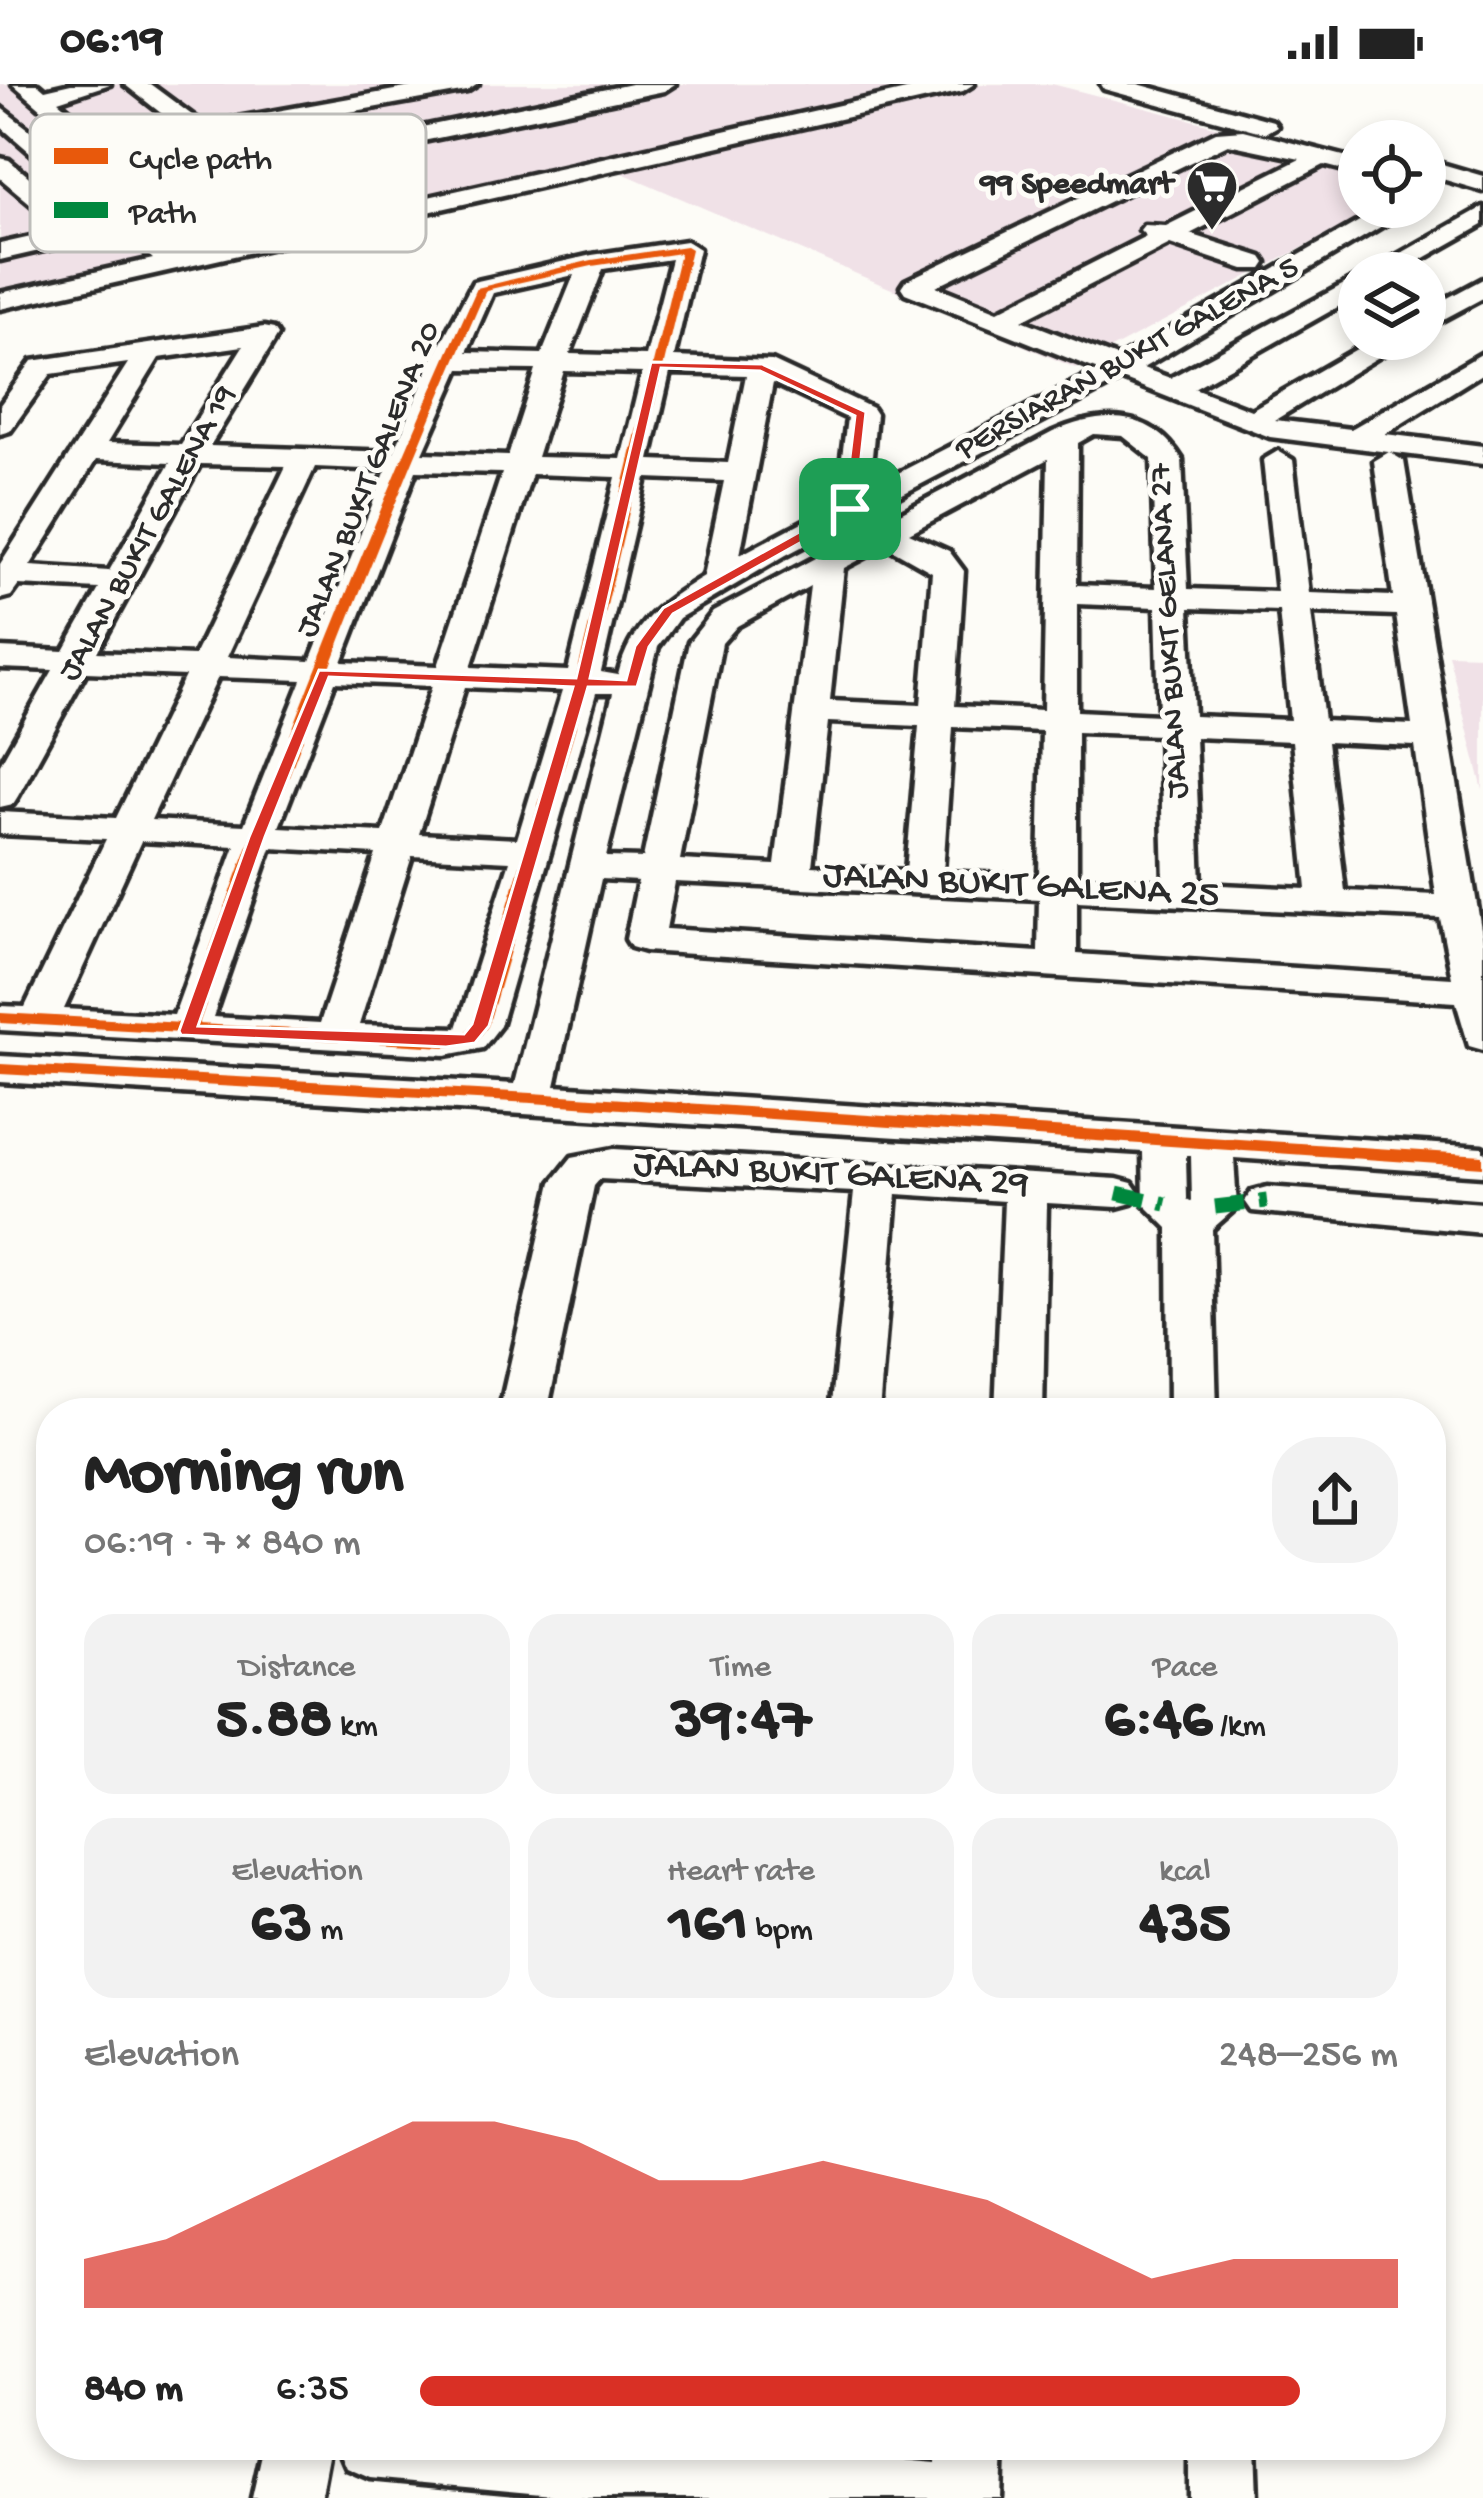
<!DOCTYPE html>
<html lang="en">
<head>
<meta charset="utf-8">
<style>
	:root { --surface:#fff; --page:#f2f2f2; --text:#222; --muted:#767676; --accent:#d93025 }
	body { margin:0; font-family:"Gochi Hand",sans-serif; background:var(--page); color:var(--text); height:100vh; display:flex; flex-direction:column; font-size:45px; white-space:nowrap }
	* { box-sizing:border-box; margin:0 }
	p { font-size:39px; color:var(--muted) }
	.icon { flex:none; width:66px; height:66px; fill:none; stroke:currentColor; stroke-width:2; stroke-linecap:round; stroke-linejoin:round }
	.map { position:relative; flex:1; overflow:hidden }
	.side { position:absolute; left:36px; top:1314px; width:1410px; height:1062px; display:flex; flex-direction:column; background:var(--surface); border-radius:48px; box-shadow:0 6px 18px #0003 }
	.side>* { flex:none }
	.fabs { position:absolute; left:1338px; top:36px; display:grid; gap:24px }
	.fabs a { display:grid; place-items:center; width:108px; height:108px; border-radius:50%; background:var(--surface); box-shadow:0 6px 18px #0003; font-size:60px }
	.pin { position:absolute; display:grid; place-items:center; width:102px; height:102px; color:#fff; margin:-51px; border-radius:24px; box-shadow:0 6px 18px #0006 }
	.round { display:grid; place-items:center; flex:none; width:126px; height:126px; border-radius:48px; background:var(--page) }
	.head { display:flex; align-items:center; justify-content:space-between; height:204px; padding:0 48px }
	h1 { font-size:66px; font-weight:800; line-height:90px }
	.figures { display:grid; grid-template-columns:repeat(3,1fr); gap:18px; height:204px; padding:12px 48px }
	.figures div { display:grid; align-content:center; border-radius:30px; background:var(--page); text-align:center }
	.figures b { font-size:60px; font-weight:800 }
	.figures small { font-size:33px; font-weight:400 }
	.figures p { font-size:33px }
	.chart { height:336px; padding:24px 48px }
	.chart p { display:flex; justify-content:space-between }
	.chart svg { width:100%; height:216px; margin-top:12px; fill:var(--accent); opacity:.7 }
	ul { padding:0 48px; list-style:none; font-size:39px }
	li { display:grid; grid-template-columns:192px 144px 1fr; align-items:center; height:90px }
	li i { height:30px; border-radius:15px; background:var(--accent) }
	.status { display:flex; justify-content:space-between; align-items:center; height:84px; padding:0 60px; background:var(--surface); direction:ltr }
	.status svg { height:33px; fill:currentColor }
	.map>svg:first-child { display:block }
	.built { fill:#f0e1e7 }
	.lines { fill:none; stroke-linecap:round; stroke-linejoin:round }
	.minor-casing { stroke:#2b2b2b; stroke-width:9 }
	.minor { fill:#fdfcf7; fill-rule:evenodd }
	.quiet { stroke:#00873e; stroke-width:15; stroke-dasharray:30 15; stroke-linecap:butt }
	.cycleway-casing { stroke:#fdfcf7; stroke-width:8 }
	.cycleway { fill:#e8590c; fill-rule:evenodd }
	.route { fill:#d93025; stroke:#fff; stroke-width:3; fill-rule:evenodd }
	.labels { text-anchor:middle; dominant-baseline:central; stroke-width:10; stroke-linejoin:round; paint-order:stroke }
	.far-poi-label { font-size:33px; font-weight:bold; fill:#2b2b2b; stroke:#fdfcf7; text-anchor:end }
	.far-street-label { font-size:33px; fill:#2b2b2b; stroke:#fdfcf7 }
	.street-label { font-size:39px; fill:#2b2b2b; stroke:#fdfcf7 }
	.key { fill:#fdfcf7; stroke:#bebdba; stroke-width:3 }
	.key-label { font-size:33px; fill:#2b2b2b }
</style>
</head>
<body>
<div class="status"><b>06:19</b><svg viewBox="0 0 49 12"><path d="M0 12V9h3v3zM5 12V6h3v6zM10 12V3h3v9zM15 12V0h3v12zM26 1h20v11H26zM47 4h2v5h-2z"/></svg></div>
<div class="map">
<svg width="1483" height="2414" viewBox="0 0 1483 2414">
	<rect width="100%" height="100%" fill="#fdfcf7"/>
	<filter id="ink" filterUnits="userSpaceOnUse"><feTurbulence type="fractalNoise" baseFrequency=".00833" numOctaves="2"/><feDisplacementMap in="SourceGraphic" scale="24" xChannelSelector="R" yChannelSelector="G"/><feConvolveMatrix kernelMatrix="1 2 1 2 8 2 1 2 1" color-interpolation-filters="sRGB"/></filter>
	<g filter="url(#ink)">
		<path class="built" d="M0,0H1052L1359,79V123H1379L1075,284L620,88L0,226Z
			M1448,570L1483,571V706Z"/>
		<g class="lines">
			<g class="minor-casing">
				<path id="minor" d="M13,0H38L45,6L71,0H110L58,17L107,57L180,44L124,0H150L204,40L428,0H478L467,7L70,78L106,108L631,0H675L664,7L120,120L178,169L933,0H974L963,7L0,225V209L153,175L122,148L0,176V160L62,146L0,94V74L9,76L86,141L108,136L0,42V23L56,66L83,61Z
					M1101,0H1138L1273,37L1277,42L1265,49L1104,5Z
					M1243,46L1359,76V90L1324,81L1190,150L1262,173L1266,179L1262,185H1244L1170,160L1022,236L1119,274L1384,123H1414L1143,284L1170,294L1359,192V211L1194,304L1251,326L1374,255H1408L1275,336L1351,345L1483,269V289L1385,350L1483,362V380L1270,353L1122,295L786,471L679,534L658,563L606,773L643,774L689,558L713,528L1053,348C1101,327 1151,325 1182,375L1188,505L1277,508L1263,376L1278,367L1293,376L1309,509L1393,512L1374,377L1389,368L1404,377L1483,857V966L1469,962L1456,918L645,867L631,863L626,855L638,797L601,795L555,1002L1483,1063V1091L1234,1074L1237,1123L1212,1145L1217,1329H1169L1168,1144L1144,1120L1143,1068L0,998V972L515,1000L613,609H596L500,942L483,964L446,971L0,946V922L25,923L106,755L0,750V728L116,734L185,592L86,588L18,712L13,720L0,723V680L53,586L0,584V564L64,567L99,505L19,501L11,512L0,515V480L128,279L51,290L10,347L0,350V321L32,277L264,243L274,245L278,251L210,362L394,368L432,276L473,198L592,171L686,157L699,165L674,273L772,277L872,324L876,330L869,404L1098,286L905,209L901,203L905,197L1216,48ZM1228,60L1300,75L1166,142L1144,141L1140,146L1146,152L998,227L936,202ZM671,175L646,272L570,270L603,185ZM574,191L542,270L467,268L493,209ZM243,262L181,361L107,359L159,274ZM460,285L536,286L508,372L423,369ZM564,287L642,289L621,375L537,373ZM670,289L746,291L728,379L650,376ZM773,299L847,334L836,420L740,471ZM1094,350L1123,352L1152,375L1156,504L1077,501L1078,359ZM1048,375L1043,626L955,622L964,487L949,467L909,449ZM96,376L170,379L109,487L30,482ZM200,380L286,382L194,572L97,568ZM315,383L386,386L310,577L227,573ZM416,387L502,389L438,582L342,578ZM532,390L616,393L568,587L471,583ZM646,394L724,397L704,492C661,518 631,540 618,591L601,588ZM886,462L932,488L921,621L830,617L844,484ZM810,502L775,781L680,776L722,559L737,542ZM1077,520L1156,523L1159,631L1077,627ZM1189,524L1279,527L1290,636L1194,632ZM1311,528L1396,531L1412,641L1324,637ZM218,593L302,596L244,741L151,736ZM335,598L432,602L383,748L279,743ZM465,603L562,607L517,755L419,750ZM828,638L919,642L906,787L812,782ZM953,643L1042,647L1039,793L943,788ZM1077,648L1160,651L1164,798L1077,794ZM1195,653L1292,657L1307,805L1201,800ZM1327,658L1415,662L1436,811L1345,807ZM141,757L235,762L174,931L64,925ZM271,764L376,770L320,939L213,933ZM412,772L510,777L457,944L359,941ZM675,798L1039,815L1038,868L666,845ZM1077,817L1440,834L1452,894L1077,870ZM1186,1071H1191L1192,1118L1187,1115Z
					M1425,75L1483,92V107L1425,90Z
					M1483,123V141L1398,189H1366Z
					M1483,195V214L1425,245V226Z
					M614,1065L1117,1095L1132,1099L1139,1109L1132,1119L1117,1123L1047,1119L1043,1329H995L1004,1117L897,1110L879,1329H831L854,1108L600,1095L594,1102L547,1329H499L552,1098L572,1073Z
					M1267,1103L1483,1119V1149L1252,1127L1245,1117L1252,1107Z
					M264,2361H330L320,2414H252Z
					M337,2361H735L936,2379L937,2361H1003L1001,2414H585L370,2394L347,2384Z
					M1189,2361H1255L1257,2414H1189Z"/>
			</g>
			<use href="#minor" class="minor"/>
			<path class="quiet" d="M1117,1109L1166,1120
				M1215,1123L1267,1117"/>
			<g class="cycleway-casing">
				<path id="cycleway" d="M686,162L691,165L589,598L488,942L475,959L446,963L194,949L188,952L181,949L0,939V929L183,939C272,690 368,445 477,204L592,176ZM680,169L575,598L472,941L464,951L446,953L199,940C286,692 380,446 486,206L592,182Z
					M0,980L532,1009L1483,1071V1083L532,1019L0,990Z"/>
			</g>
			<use href="#cycleway" class="cycleway"/>
		</g>
	</g>
	<path class="route" d="M651,278L762,280L866,328L855,428L673,530L649,563L637,603H588L489,942L475,959L446,963L181,951L179,947L249,753L319,586L576,594ZM661,284L760,287L855,332L844,423L663,524L635,562L626,596L590,594ZM329,593L573,603L472,940L464,950L198,942L265,753Z"/>
	<defs>
		<g id="supermarket-pin" transform="scale(2.7)"><path d="M0 17L-7.5 6A9.5 9.5 0 1 1 7.5 6Z" fill="#2b2b2b" stroke="#fdfcf7"/><path d="M-6-5.5h2.5l.6 2H6L4.5 2H-2.5L-4.4-4H-6ZM-1.5 3.2a1.3 1.3 0 1 0 .1 0ZM3 3.2a1.3 1.3 0 1 0 .1 0Z" fill="#fff"/></g>
	</defs>
	<g fill-rule="evenodd">
		<use href="#supermarket-pin" x="1212" y="102"/>
	</g>
	<g class="labels">
		<g class="far-poi-label">
			<text x="1173" y="102">99 Speedmart</text>
		</g>
		<g class="far-street-label">
			<text transform="translate(1128 276) rotate(-29)">PERSIARAN BUKIT GALENA 5</text>
			<text transform="translate(370 396) rotate(-68)">JALAN BUKIT GALENA 20</text>
			<text transform="translate(149 450) rotate(-61)">JALAN BUKIT GALENA 19</text>
			<text transform="translate(1171 547) rotate(-93)">JALAN BUKIT GELANA 27</text>
		</g>
		<g class="street-label">
			<text transform="translate(1021 803) rotate(3)">JALAN BUKIT GALENA 25</text>
			<text transform="translate(831 1092) rotate(3)">JALAN BUKIT GALENA 29</text>
		</g>
	</g>
	<rect x="30" y="30" width="396" height="138" rx="18" class="key"/>
	<rect x="54" y="64" width="54" height="16" fill="#e8590c"/>
	<rect x="54" y="118" width="54" height="16" fill="#00873e"/>
	<g class="key-label">
		<text x="129" y="84">Cycle path</text>
		<text x="129" y="138">Path</text>
	</g>
</svg>
<div class="fabs">
<a><svg class="icon" aria-label="locate" viewBox="0 0 24 24"><circle cx="12" cy="12" r="6"/><path d="M12 2v4M12 18v4M2 12h4M18 12h4"/></svg></a>
<a><svg class="icon" aria-label="layers" viewBox="0 0 24 24"><path d="M12 4l9 5-9 5-9-5zM3 14l9 5 9-5"/></svg></a>
</div>
<div class="pin" style="left:850px;top:425px;background:#1e9e55"><svg class="icon" aria-label="arrive" viewBox="0 0 24 24"><path d="M6 21V4h12l-3 4 3 4H6"/></svg></div>
<section class="side">
<div class="head"><div><h1>Morning run</h1><p>06:19 · 7 × 840 m</p></div><a class="round"><svg class="icon" aria-label="share" viewBox="0 0 24 24"><path d="M12 15V3M7 8l5-5 5 5M5 13v7h14v-7"/></svg></a></div>
<div class="figures">
<div><p>Distance</p><b>5.88<small> km</small></b></div>
<div><p>Time</p><b>39:47</b></div>
<div><p>Pace</p><b>6:46<small> /km</small></b></div>
</div>
<div class="figures">
<div><p>Elevation</p><b>63<small> m</small></b></div>
<div><p>Heart rate</p><b>161<small> bpm</small></b></div>
<div><p>kcal</p><b>435</b></div>
</div>
<div class="chart"><p><span>Elevation</span>248–256 m</p>
<svg viewBox="0 0 160 44" preserveAspectRatio="none"><path d="M0 44V34L10 30L20 22L30 14L40 6L50 6L60 10L70 18L80 18L90 14L100 18L110 22L120 30L130 38L140 34L150 34L160 34V44z"/></svg>
</div>
<ul>
<li><b>840 m</b>6:35<i style="width:90%"></i></li>
</ul>
</section>
</div>
</body>
</html>
